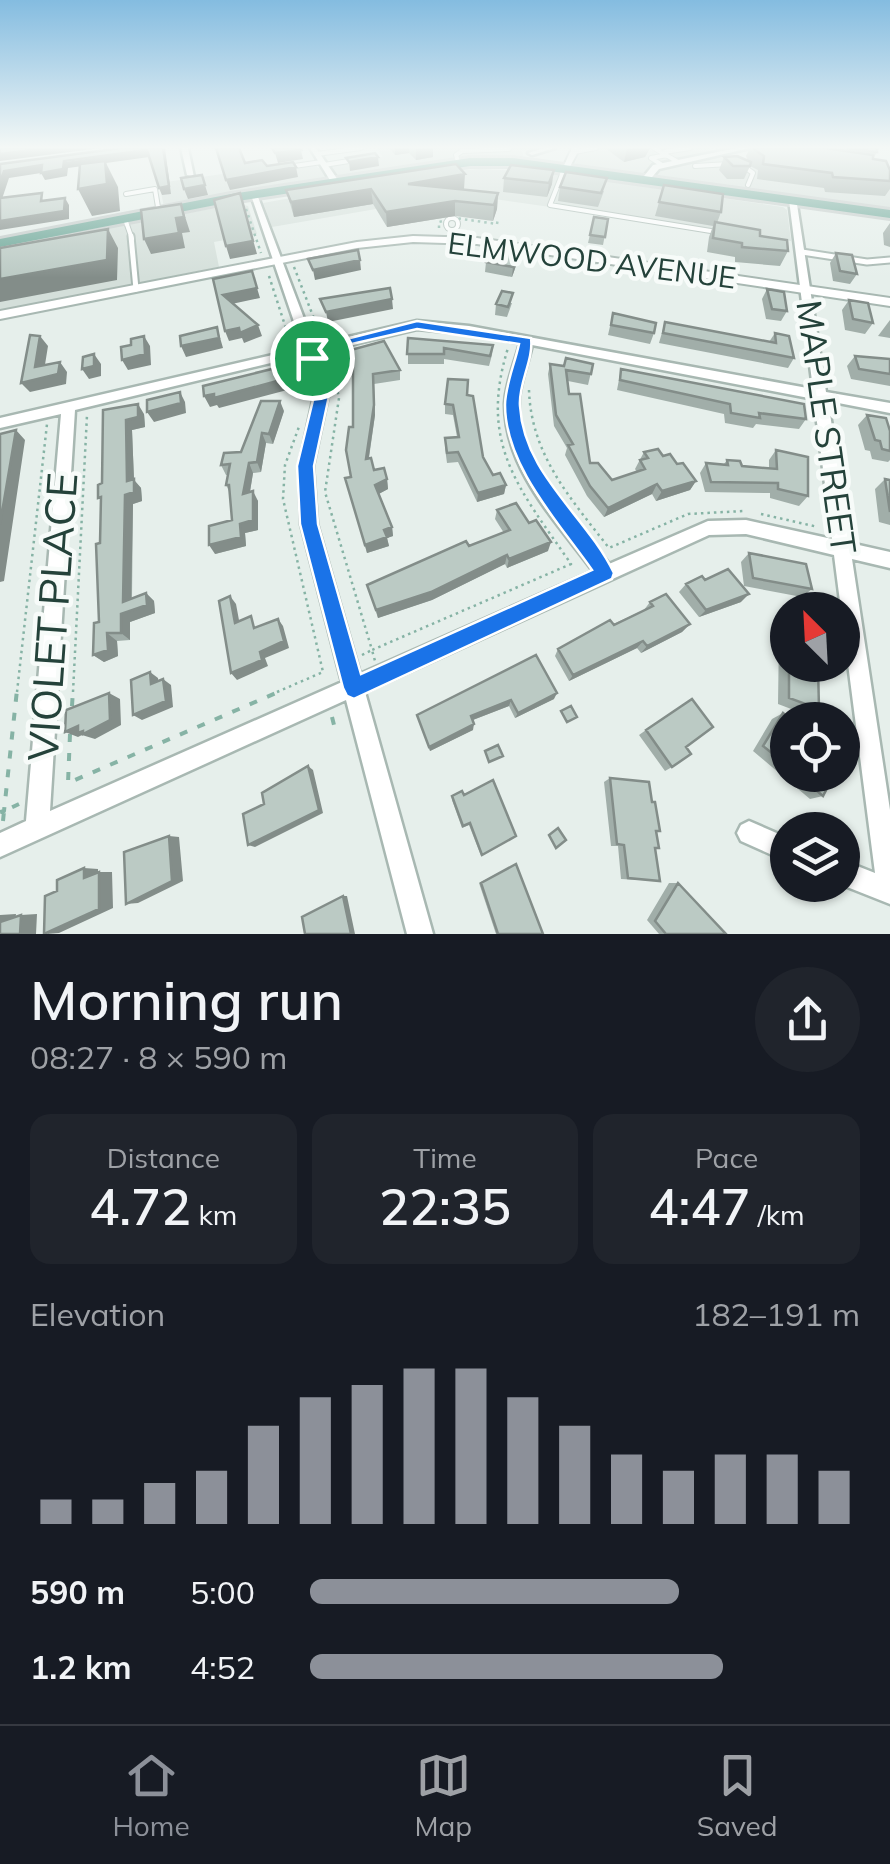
<!DOCTYPE html>
<html lang="en">
<head>
<meta charset="utf-8">
<style>
	:root { --surface:#171b24; --page:#20242c; --text:#f1f3f6; --muted:#9ea1a6; --line:#363941; --accent:#8c9099 }
	body { margin:0; font-family:Mulish,sans-serif; background:var(--page); color:var(--text); height:100vh; display:flex; flex-direction:column; font-size:38px; white-space:nowrap }
	* { box-sizing:border-box; margin:0 }
	p { font-size:32px; color:var(--muted) }
	.icon { flex:none; width:55px; height:55px; fill:none; stroke:currentColor; stroke-width:2; stroke-linecap:round; stroke-linejoin:round }
	.map { position:relative; height:934px; overflow:hidden }
	.sheet { display:flex; flex-direction:column; background:var(--surface); flex:1 }
	.sheet>* { flex:none }
	.needle { width:65px; rotate:336deg }
	.fabs { position:absolute; left:770px; top:592px; display:grid; gap:20px }
	.fabs a { display:grid; place-items:center; width:90px; height:90px; border-radius:50%; background:var(--surface); box-shadow:0 2px 8px #0004; font-size:50px }
	.pin { position:absolute; display:grid; place-items:center; width:85px; height:85px; color:#fff; margin:-42px; border:5px solid #fff; border-radius:50%; box-shadow:0 2px 10px #0007 }
	.round { display:grid; place-items:center; flex:none; width:105px; height:105px; border-radius:52px; background:var(--page) }
	.head { display:flex; align-items:center; justify-content:space-between; height:170px; padding:0 30px }
	h1 { font-size:55px; font-weight:600; line-height:75px }
	.stats { display:grid; grid-template-columns:repeat(3,1fr); gap:15px; height:170px; padding:10px 30px }
	.stats div { display:grid; align-content:center; border-radius:20px; background:var(--page); text-align:center }
	.stats b { font-size:50px; font-weight:600 }
	.stats small { font-size:28px; font-weight:400 }
	.stats p { font-size:28px }
	.chart { height:280px; padding:20px 30px }
	.chart p { display:flex; justify-content:space-between }
	.chart svg { width:100%; height:180px; margin-top:10px; stroke:var(--accent); stroke-width:6 }
	ul { padding:0 30px; list-style:none; font-size:32px }
	li { display:grid; grid-template-columns:160px 120px 1fr; align-items:center; height:75px }
	li i { height:25px; border-radius:12px; background:var(--accent) }
	.menu { display:flex; justify-content:space-around; align-items:center; height:140px; border-top:2px solid var(--line); background:var(--surface); font-size:28px; color:var(--muted) }
	.menu a { display:grid; justify-items:center; gap:5px }
	.menu .on { color:var(--accent) }
	.map>svg:first-child { display:block }
	.built { fill:#d4dfda }
	.lines { fill:none; stroke-linecap:round; stroke-linejoin:round }
	.service-far1-casing { stroke:#a8b8b2; stroke-width:6 }
	.service-casing { stroke:#a8b8b2; stroke-width:9 }
	.minor-casing { stroke:#a8b8b2; stroke-width:5 }
	.tertiary-casing { stroke:#a8b8b2; stroke-width:4 }
	.primary-casing { stroke:#c2cac8; stroke-width:6 }
	.path-far1 { stroke:#86b3a5; stroke-width:2.5; stroke-dasharray:2.5 4; stroke-linecap:butt }
	.path { stroke:#86b3a5; stroke-width:4; stroke-dasharray:8 11; stroke-linecap:butt }
	.service-far1 { stroke:#fff; stroke-width:4 }
	.service { stroke:#fff; stroke-width:5 }
	.minor { fill:#fff; fill-rule:evenodd }
	.tertiary { fill:#fff; fill-rule:evenodd }
	.primary { fill:#6aa596; fill-rule:evenodd }
	.wall { fill:#a1aea9 }
	.shaded-wall { fill:#838d89 }
	.building { fill:#bbcac4; stroke:#838d89; stroke-width:2.5 }
	.route { fill:#1a73e8; stroke:#fff; stroke-width:2.5; fill-rule:evenodd }
	.labels { text-anchor:middle; dominant-baseline:central; stroke-width:9; stroke-linejoin:round; paint-order:stroke }
	.far-street-label { font-size:30px; fill:#24423a; stroke:#f7fbf9 }
	.street-label { font-size:35px; fill:#24423a; stroke:#f7fbf9 }
	.near-street-label { font-size:42px; fill:#24423a; stroke:#f7fbf9 }
</style>
</head>
<body>
<div class="map">
<svg width="890" height="934" viewBox="0 0 890 934">
	<rect width="100%" height="100%" fill="#e6efeb"/>
	<path class="built" d="M376,148H535L522,151L524,161L431,163L164,207L159,183L313,161L318,168L383,157Z
		M582,148H706L713,151L707,153L714,157L816,170L819,180L890,189V211L583,167L575,163Z
		M480,169L544,172L783,207L787,210L791,241L487,198L480,191L272,227L263,203L429,173Z
		M240,204L248,206L257,234L214,242L219,267L0,310V245Z"/>
	<g class="lines">
		<g class="service-far1-casing">
			<path id="service-far1" d="M654,148L678,162
				M574,152L596,148
				M664,152L690,148
				M317,154L361,148
				M324,165L355,160
				M459,165L456,155L462,151L509,149
				M662,165L651,158L667,155
				M695,166L729,164
				M743,166L753,173L748,185
				M287,167L322,162
				M563,172L550,205L717,232
				M126,194L155,189L159,213
				M446 224a6 6 0 1 1 12 0a6 6 0 1 1-12 0Z
				M125,219L132,239"/>
		</g>
		<g class="service-casing">
			<path id="service" d="M131,236L136,289
				M802,252L867,262L890,260"/>
		</g>
		<g class="minor-casing">
			<path id="minor" d="M181,148H188L194,177L187,175Z
				M310,148H316L340,183L339,185H333Z
				M544,148H555L532,155L528,153Z
				M737,148H750L659,169L647,183L640,181L653,165Z
				M251,195L258,197L314,345L417,321L469,326L813,389L789,200L796,198L826,392L890,403V413L828,401L850,543L890,552V568L852,559L890,810V904L842,885V860L875,873L834,555L746,534L709,535L365,692L433,934H407L346,700L0,857V833L26,821L61,414L0,428V418L303,348ZM417,329L469,334L520,343C515,363 506,383 505,403C504,469 557,522 593,571L360,674L317,524L313,466L328,396L316,353ZM532,345L814,399L832,539L746,520L708,521L609,564C572,517 514,463 519,398C521,380 528,363 532,345ZM304,355L314,396L299,466L301,524L342,682L50,811L75,410Z
				M749,821L788,838V862L741,841L737,833L741,825Z"/>
		</g>
		<g class="tertiary-casing">
			<path id="tertiary" d="M572,148H580L566,174H560Z
				M413,236L477,238L890,298V306L477,244L413,242L357,248L0,319V311L357,242Z"/>
		</g>
		<g class="primary-casing">
			<path id="primary" d="M470,158H513L890,210V218L513,166H470L231,202L0,247V239L231,194Z"/>
		</g>
		<path class="path-far1" d="M246,209L261,253
			M439,228V222L455,218L497,224L498,218
			M294,267L320,334
			M269,276L291,344
			M331,360L339,398L325,492L372,650L571,564C519,488 478,444 508,348
			M529,390C531,455 571,499 609,548L688,514L743,511
			M761,514L818,527
			M362,655L372,650L375,661
			M17,692L47,424
			M73,692L87,415
			M277,692L323,672L283,499L285,465L300,424"/>
		<path class="path" d="M72,706L73,690
			M332,717L334,725
			M70,734L68,783L283,690
			M0,812L4,811L17,690
			M3,821L4,811L19,804"/>
		<use href="#service-far1" class="service-far1"/>
		<use href="#service" class="service"/>
		<use href="#minor" class="minor"/>
		<use href="#tertiary" class="tertiary"/>
		<use href="#primary" class="primary"/>
	</g>
	<path class="wall" d="M389,148H433V157L416,160L409,153L395,155Z
		M605,148H650L645,157L624,162Z
		M750,148H877V152L873,159L890,170V189L885,196L825,192L824,188L757,179L758,170L750,166L744,179H727L719,170L724,157L748,161L746,156Z
		M504,178L552,184L547,197L503,192Z
		M664,185L721,212L717,223L760,236L788,251L780,266L735,262V257L707,252L709,237L713,226L655,216Z
		M560,187L604,191L598,207L558,201Z
		M460,189L498,193L497,209L493,221L455,216L387,227L373,204L294,217L286,190L464,189Z
		M594,217L608,219L603,245L588,243Z
		M890,223V247L884,245L883,233Z
		M836,253L857,274L850,284L833,281L830,263Z
		M518,260L512,277L485,272L486,262Z
		M767,289L787,311L781,321L766,319L762,299Z
		M849,300L873,323L865,334L845,330L842,310Z
		M512,303L507,317L495,315L496,304Z
		M613,313L654,333L650,344L608,335Z
		M890,320V338L878,336Z
		M665,322L769,342L775,333L794,358L788,368L659,343Z
		M408,338L493,345L492,355L489,366L444,359V364H408Z
		M347,351L400,370V380L374,384L375,415L369,458L374,470L387,479L388,489L378,494L392,527L393,536L387,538L389,546L367,553L345,478L351,477L353,427V372Z
		M855,356L890,359V386L851,379L847,366Z
		M550,364L564,366L593,364L588,385L568,381L569,394L590,463L612,480L637,472L635,469L644,452L663,456L677,464L696,481L690,490L656,501L652,494L604,517L587,496L565,455L567,448L554,426L548,374Z
		M621,369L806,419L799,429L756,424L753,428L725,423L724,414L617,390Z
		M468,395L483,457L493,475L506,485L504,494L477,502L458,462L447,463L445,448V438L457,437L453,415L445,414V404Z
		M103,410L144,414L145,427L132,430L134,480L141,488L142,501L133,504L132,598L146,593L154,601L155,613L130,622V640L117,641L118,656L104,662L93,655L99,622Z
		M284,411L273,444L266,443L261,472L253,473L250,492L258,501V530L245,533L246,546L215,554L232,520L230,493L226,485L228,475H226L221,465L241,452Z
		M867,415L890,431V460L888,462L872,459L870,451L865,450L858,425Z
		M776,450L808,496L799,506L770,498V493L705,492L700,473L706,463L724,464L727,460L742,466L769,468V460Z
		M885,479L890,480V525L879,522L875,489Z
		M497,510L548,551L507,568L505,564L432,600L378,618L367,585L504,533L495,519Z
		M749,553L812,589L802,597L744,586L741,562Z
		M686,584L741,602L699,617L679,592Z
		M650,602L690,624L682,632L641,653L637,648L569,681L555,656L558,649L644,610Z
		M788,629V665H818L819,709L807,715L778,704L779,635Z
		M536,655L554,699L515,718L509,706L473,720V730L430,751L417,715Z
		M783,713L788,720V775H834L823,796L810,799L753,751L772,719Z
		M646,730L686,747L672,767L665,771L639,735Z
		M610,778L652,802L660,831L657,832L659,848L655,849L660,881L621,879L618,846H611L604,782Z
		M464,795L516,836L481,856L469,825L462,828L452,800V796Z
		M516,864L543,934H496L479,883Z
		M669,883H678L726,934H659L647,920Z"/>
	<path class="shaded-wall" d="M47,148H101L0,161V154Z
		M163,148H165L171,194L162,195L159,188Z
		M395,148H409V153L395,155Z
		M426,148H433V157L416,160V149Z
		M634,148H650L645,157L624,162L627,149Z
		M147,150L149,157L106,163L118,187L120,211L92,216L78,189L105,163L68,168L67,176L45,180L41,173L9,178L0,205V183L4,171Z
		M301,150L303,159L278,163L275,153Z
		M378,157L379,166L350,171L349,162Z
		M296,167L298,177L230,190L226,180Z
		M554,170L552,184L547,197L549,183Z
		M465,174L464,189L408,199V184Z
		M205,185L208,195L188,199L184,189Z
		M371,189L373,204L294,217L291,202Z
		M240,193L257,254L230,259L226,246Z
		M498,193L497,209L493,221L494,205Z
		M65,198L69,205V219L0,230V221Z
		M455,201V216L387,227L386,212Z
		M181,204L190,232L182,233L185,248L151,254L144,239L176,218Z
		M108,229L118,248L117,280L0,302V279Z
		M520,251L518,260L512,277L513,267Z
		M360,260L361,270L315,280L313,270Z
		M257,288L260,298L227,305L223,295Z
		M392,299L393,309L328,322L326,312Z
		M258,325L262,336L244,343L242,338L229,341L225,331Z
		M217,327L223,348L186,357L181,346Z
		M40,336L48,346L43,377L35,367Z
		M144,336L150,346L151,365L128,370L122,360Z
		M94,354L101,364V376L89,379L82,369Z
		M60,362L67,372L66,384L30,392L21,383Z
		M373,374L375,415L367,469L366,459Z
		M288,378L291,389L219,408L217,405L210,407L204,396Z
		M180,392L185,402L186,413L154,422L147,412Z
		M280,401L284,411L273,444L269,434Z
		M138,404L144,414L145,427L132,430L134,480L141,488L142,501L133,504L131,609L123,602L125,495L127,481L126,420Z
		M16,430L25,440L4,581L0,582V524Z
		M262,433L266,443L261,472L257,462Z
		M249,463L253,473L248,503L243,494Z
		M387,479L388,489L377,495L375,485Z
		M696,481L690,490L656,501L662,491Z
		M657,484L652,494L604,517L608,508Z
		M506,485L504,494L477,502L478,493Z
		M253,491L258,501V530L245,533L246,546L215,554L209,545L240,524Z
		M392,527L393,536L387,538L389,546L367,553L365,545L384,530Z
		M551,542L548,551L507,568L509,559Z
		M507,555L505,564L432,600L378,618L376,610Z
		M146,593L154,601L155,613L130,622V640L121,633V614Z
		M749,594L741,602L699,617L706,610Z
		M230,596L236,604L241,631L235,623Z
		M278,619L283,626L289,648L265,658L268,666L237,680L231,673L260,652Z
		M690,624L682,632L641,653L647,646Z
		M107,633L117,641L118,656L104,662L93,655Z
		M643,641L637,648L569,681L573,675Z
		M150,672L158,678L159,690L151,684Z
		M163,679L171,685L173,707L142,720L133,715Z
		M109,693L120,699L121,725L95,739L82,735L78,737L65,732Z
		M557,693L554,699L515,718L518,713Z
		M511,700L509,706L470,721L471,716Z
		M474,724L473,730L430,751L429,747Z
		M308,766L313,770L323,813L255,847L248,845Z
		M169,836L179,837L183,881L138,903L126,904Z
		M84,868L98,869V878H84Z
		M99,872H112L113,908L59,933L47,934Z
		M343,896H347L355,934H351Z
		M16,914L15,921L0,922V915Z
		M37,914L36,934H20L21,915Z"/>
	<path class="building" d="M0,148H47L0,154Z
		M122,148H163L169,186L159,188L147,150L64,161L63,169L41,173L42,165L4,171L0,183V164Z
		M216,148H239L245,163L262,160L267,166L293,162L296,167L226,180Z
		M272,148H299L301,150L275,153Z
		M754,148H825L873,155V159L886,161L890,170V181L833,177L832,173L763,164L764,156L755,150Z
		M846,148H877V152Z
		M375,153L378,157L349,162L346,158Z
		M737,156L751,162L750,166H733L724,157Z
		M105,161L107,184L78,189L80,164Z
		M456,164L465,174L408,184L498,193L494,205L455,201L386,212L371,189L291,202L286,190Z
		M511,165L554,170L549,183L504,178Z
		M566,172L607,178L601,193L560,187Z
		M202,175L205,185L184,189L181,178Z
		M664,185L723,194L721,212L659,202Z
		M42,193L41,201L65,198L64,211L0,221V198Z
		M240,193L253,241L226,246L214,200Z
		M181,204L184,217L176,218L179,233L144,239L141,210Z
		M594,217L608,219L605,237L590,235Z
		M715,222L760,230V236L787,240L788,251L742,247V243L713,238Z
		M108,229L107,260L0,279V248Z
		M492,246L520,251L513,267L486,262Z
		M358,250L360,260L313,270L308,259Z
		M836,253L852,255L857,274L840,271Z
		M252,271L257,288L223,295L258,325L240,333L239,328L225,331L213,279Z
		M390,288L392,299L326,312L320,299Z
		M767,289L784,292L787,311L772,309Z
		M502,291L513,293L508,307L496,304Z
		M849,300L868,303L873,323L853,319Z
		M613,313L656,323L654,333L611,325Z
		M665,322L776,343L775,333L789,336L794,358L663,333Z
		M217,327L219,338L181,346L180,336Z
		M30,335L40,336L35,367L60,362L58,374L21,383Z
		M144,336L145,354L122,360L121,347L131,345V339Z
		M408,338L493,345L490,356L444,348V354H407Z
		M384,341L400,370L373,374L374,405L366,459L371,458L374,470L384,468L387,479L375,485L392,527L384,530L387,537L365,545L345,478L351,477L346,450L349,427H353V366L347,351Z
		M94,354V366L82,369L83,357Z
		M855,356L890,359V374L859,369Z
		M566,358L593,364L591,374L566,370L569,394H580L590,463H598L612,480L645,469L640,460L648,458L644,452L658,449L663,456L670,454L677,464L683,463L696,481L662,491L657,484L608,508L590,486L568,445L573,444L556,415L550,364L564,366Z
		M284,366L288,378L214,398V394L204,396L203,386Z
		M621,369L804,404L806,419L759,413L760,418L731,413L730,404L620,380Z
		M448,379L468,380L467,395L473,396L483,457L493,475L500,473L506,485L478,493L458,452L447,453L445,438L459,437L453,405L445,404Z
		M180,392L181,403L147,412V400Z
		M261,401H280L269,434L262,433L257,462L249,463L243,494L253,491V520L240,524L241,537L209,545V526L232,520L229,485H226L230,464L221,465L224,453L241,452Z
		M138,404V417L126,420L127,481L134,479V492L125,495L123,602L146,593L147,605L121,614V633H107L108,650L93,655L94,623L99,622L96,544L100,543L101,497L98,498V485L102,483L103,410Z
		M867,415L886,418L890,431V451L882,449L880,441L875,440Z
		M16,430L0,524V434Z
		M776,450L808,457V496L778,489V483L711,482L706,463L728,465L727,460L740,461L742,466L777,469Z
		M885,479L890,480V512Z
		M516,503L529,523L536,520L551,542L509,559L507,555L431,592L376,610L367,585L466,541L469,546L510,530L497,510Z
		M749,553L806,564L812,589L753,578Z
		M728,569L749,594L706,610L686,584L702,576L705,580Z
		M666,594L690,624L647,646L643,641L573,675L558,649L610,620L614,625L653,606L650,602Z
		M230,596L235,623L251,616L254,628L278,619L284,641L260,652L262,660L231,673L219,601Z
		M536,655L557,693L518,713L511,700L471,716L474,724L429,747L417,715Z
		M789,665H818L819,709L789,698Z
		M150,672L151,684L163,679L166,701L133,715L131,680Z
		M109,693L110,720L83,734V731L78,733V726L65,732L66,710Z
		M692,699L713,727L686,747L691,754L672,767L646,730Z
		M571,706L577,717L567,722L561,711Z
		M783,713L791,720H788V766L763,746Z
		M498,745L503,756L489,762L485,751Z
		M308,766L319,810L248,845L243,814L264,804L262,793Z
		M798,775H834L823,796Z
		M610,778L649,782L652,802H655L660,831H656L659,848H655L660,881L628,878L624,845L617,844Z
		M493,780L516,836L482,855L470,823L463,826L452,796L462,791L464,795Z
		M558,828L566,840L556,848L549,835Z
		M169,836L172,881L126,904L124,852Z
		M516,864L543,934H498L481,883Z
		M84,868V878L99,872V909L44,934L45,896L57,891V880Z
		M678,883L726,934H666L655,921Z
		M343,896L351,934H305L302,917Z
		M21,915L20,934H0V922Z"/>
	<linearGradient id="sky" x2="0" y2="1"><stop stop-color="#84bce0"/><stop offset="0.53" stop-color="#f4f8f6"/><stop offset="1" stop-color="#f4f8f6" stop-opacity="0"/></linearGradient>
	<rect width="890" height="278" fill="url(#sky)"/>
	<path class="route" d="M417,321L531,338C534,360 518,384 520,406C524,475 586,515 614,573L612,579L354,699L347,696L343,688L300,524L297,466L314,396L303,350ZM417,329L519,344C515,363 505,386 505,405C505,466 559,523 592,570L361,674L318,524L314,466L329,396L317,352Z"/>
	<g class="labels">
		<g class="far-street-label">
			<text transform="translate(592 260) rotate(7)">ELMWOOD AVENUE</text>
		</g>
		<g class="street-label">
			<text transform="translate(827 427) rotate(82)">MAPLE STREET</text>
		</g>
		<g class="near-street-label">
			<text transform="translate(52 617) rotate(-86)">VIOLET PLACE</text>
		</g>
	</g>
</svg>
<div class="fabs">
<a><svg class="needle" viewBox="-14 -14 28 28"><path d="M0-13l5 13h-10z" fill="#e53935"/><path d="M0 13l5-13h-10z" fill="#9ea1a6"/></svg></a>
<a><svg class="icon" aria-label="locate" viewBox="0 0 24 24"><circle cx="12" cy="12" r="6"/><path d="M12 2v4M12 18v4M2 12h4M18 12h4"/></svg></a>
<a><svg class="icon" aria-label="layers" viewBox="0 0 24 24"><path d="M12 4l9 5-9 5-9-5zM3 14l9 5 9-5"/></svg></a>
</div>
<div class="pin" style="left:312px;top:358px;background:#1e9e55"><svg class="icon" aria-label="arrive" viewBox="0 0 24 24"><path d="M6 21V4h12l-3 4 3 4H6"/></svg></div>
</div>
<section class="sheet">
<div class="head"><div><h1>Morning run</h1><p>08:27 · 8 × 590 m</p></div><a class="round"><svg class="icon" aria-label="share" viewBox="0 0 24 24"><path d="M12 15V3M7 8l5-5 5 5M5 13v7h14v-7"/></svg></a></div>
<div class="stats">
<div><p>Distance</p><b>4.72<small> km</small></b></div>
<div><p>Time</p><b>22:35</b></div>
<div><p>Pace</p><b>4:47<small> /km</small></b></div>
</div>
<div class="chart"><p><span>Elevation</span>182–191 m</p>
<svg viewBox="0 0 160 44" preserveAspectRatio="none"><path d="M5 44V38M15 44V38M25 44V34M35 44V31M45 44V20M55 44V13M65 44V10M75 44V6M85 44V6M95 44V13M105 44V20M115 44V27M125 44V31M135 44V27M145 44V27M155 44V31"/></svg>
</div>
<ul>
<li><b>590 m</b>5:00<i style="width:67%"></i></li>
<li><b>1.2 km</b>4:52<i style="width:75%"></i></li>
</ul>
</section>
<nav class="menu">
<a class="on"><svg class="icon" aria-label="home" viewBox="0 0 24 24"><path d="M3 11l9-7 9 7M6 9v11h12V9"/></svg>Home</a>
<a><svg class="icon" aria-label="map" viewBox="0 0 24 24"><path d="M3 6l6-2 6 2 6-2v14l-6 2-6-2-6 2zM9 4v14M15 6v14"/></svg>Map</a>
<a><svg class="icon" aria-label="saved" viewBox="0 0 24 24"><path d="M7 4h10v16l-5-4-5 4z"/></svg>Saved</a>
</nav>
</body>
</html>
